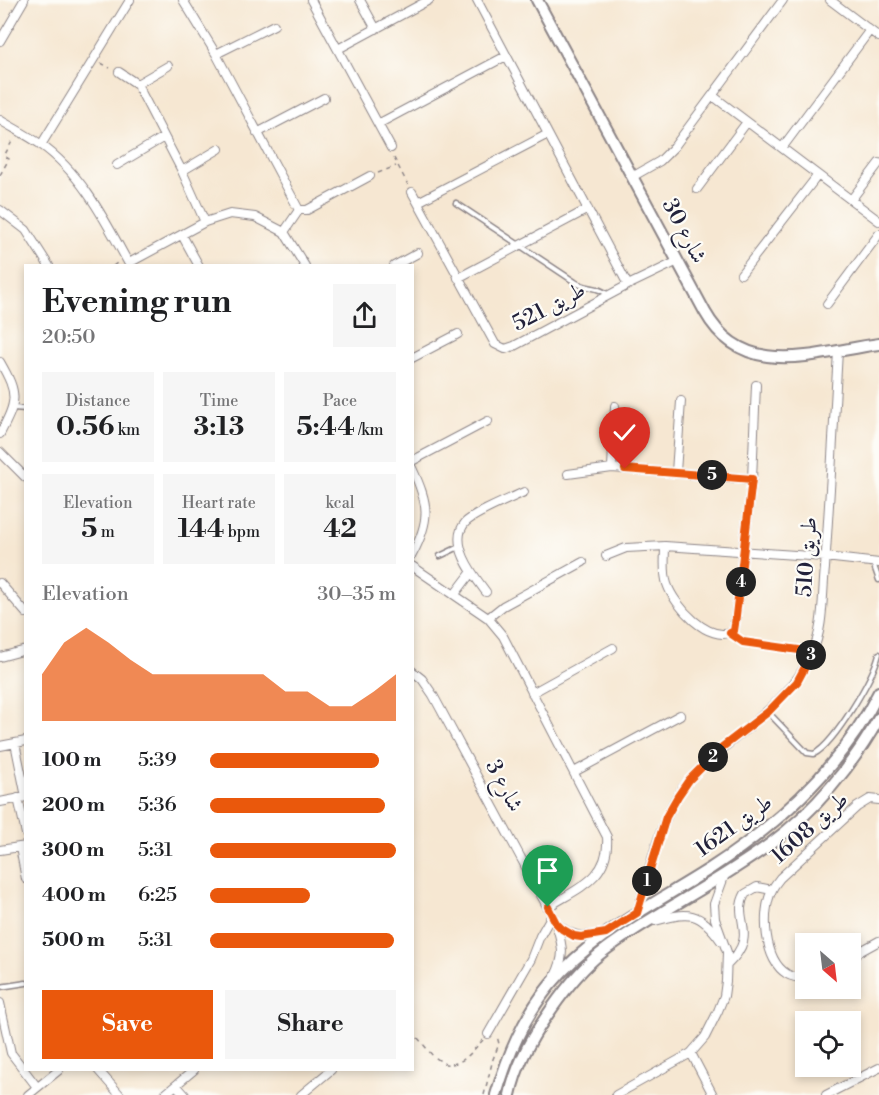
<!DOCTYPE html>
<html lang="en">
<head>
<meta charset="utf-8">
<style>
	:root { --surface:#fff; --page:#f6f6f6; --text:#202124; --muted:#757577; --accent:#ea580c }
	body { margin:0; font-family:"Libre Bodoni",Amiri,serif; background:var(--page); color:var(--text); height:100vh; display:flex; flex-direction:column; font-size:22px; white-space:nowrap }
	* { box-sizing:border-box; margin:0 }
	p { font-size:20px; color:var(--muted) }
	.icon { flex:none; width:33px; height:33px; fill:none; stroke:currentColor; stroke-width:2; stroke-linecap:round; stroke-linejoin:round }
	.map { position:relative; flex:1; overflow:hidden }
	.side { position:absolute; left:24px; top:264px; width:390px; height:807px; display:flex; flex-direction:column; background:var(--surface); border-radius:0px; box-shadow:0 3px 9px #0003 }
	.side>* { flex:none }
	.needle { width:39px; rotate:152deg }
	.controls { position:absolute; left:795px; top:933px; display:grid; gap:12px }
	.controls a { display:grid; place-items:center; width:66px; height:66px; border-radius:0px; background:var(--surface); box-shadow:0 3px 9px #0003; font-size:30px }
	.pin { position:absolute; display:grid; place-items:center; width:51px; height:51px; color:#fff; margin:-62px -26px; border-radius:50% 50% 50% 0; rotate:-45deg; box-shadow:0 0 6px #0007 }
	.pin .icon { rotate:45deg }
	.km { position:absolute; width:30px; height:30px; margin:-15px; border-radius:50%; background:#222; color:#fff; font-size:16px; line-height:30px; text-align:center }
	.round { display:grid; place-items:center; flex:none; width:63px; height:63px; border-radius:0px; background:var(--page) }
	.head { display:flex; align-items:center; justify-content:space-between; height:102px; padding:0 18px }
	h1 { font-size:33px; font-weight:800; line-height:45px }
	.figures { display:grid; grid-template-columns:repeat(3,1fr); gap:9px; height:102px; padding:6px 18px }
	.figures div { display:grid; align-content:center; border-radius:0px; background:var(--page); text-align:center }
	.figures b { font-size:26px; font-weight:800 }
	.figures small { font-size:16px; font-weight:400 }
	.figures p { font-size:16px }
	.chart { height:168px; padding:12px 18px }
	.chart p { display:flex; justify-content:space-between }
	.chart svg { width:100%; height:108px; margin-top:6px; fill:var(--accent); opacity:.7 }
	.button { display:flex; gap:12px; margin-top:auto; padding:12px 18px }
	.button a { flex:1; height:69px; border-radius:0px; background:var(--accent); color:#fff; font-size:24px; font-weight:800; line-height:69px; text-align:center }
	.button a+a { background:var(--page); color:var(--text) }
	ul { padding:0 18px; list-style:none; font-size:20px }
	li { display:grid; grid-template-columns:96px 72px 1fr; align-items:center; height:45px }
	li i { height:15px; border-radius:8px; background:var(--accent) }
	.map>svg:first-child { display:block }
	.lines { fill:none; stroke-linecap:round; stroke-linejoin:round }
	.lane-casing { stroke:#8c8486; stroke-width:7 }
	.street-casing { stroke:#8c8486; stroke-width:10 }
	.secondary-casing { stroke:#8c8486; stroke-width:14 }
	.path { stroke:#8c8486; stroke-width:1.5; stroke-dasharray:4.5 4.5; stroke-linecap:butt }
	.lane { stroke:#fff; stroke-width:4 }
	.street { stroke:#fff; stroke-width:8 }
	.secondary { stroke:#fff; stroke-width:10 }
	.route-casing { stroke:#fff; stroke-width:12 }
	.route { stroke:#ea580c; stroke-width:8 }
	.labels { text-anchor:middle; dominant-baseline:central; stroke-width:4.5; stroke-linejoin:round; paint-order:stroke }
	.street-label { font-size:22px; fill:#22223b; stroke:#fdfcf7 }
</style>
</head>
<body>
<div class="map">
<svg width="879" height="1095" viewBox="0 0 879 1095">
	<rect width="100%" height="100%" fill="#fdfcf7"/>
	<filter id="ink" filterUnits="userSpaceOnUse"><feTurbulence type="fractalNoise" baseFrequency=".0167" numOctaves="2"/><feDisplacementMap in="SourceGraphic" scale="12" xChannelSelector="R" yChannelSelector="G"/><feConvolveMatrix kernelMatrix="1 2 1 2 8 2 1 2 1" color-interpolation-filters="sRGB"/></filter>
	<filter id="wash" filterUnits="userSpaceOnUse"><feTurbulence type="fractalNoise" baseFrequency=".008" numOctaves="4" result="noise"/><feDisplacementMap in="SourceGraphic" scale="24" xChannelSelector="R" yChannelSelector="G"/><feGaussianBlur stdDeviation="1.35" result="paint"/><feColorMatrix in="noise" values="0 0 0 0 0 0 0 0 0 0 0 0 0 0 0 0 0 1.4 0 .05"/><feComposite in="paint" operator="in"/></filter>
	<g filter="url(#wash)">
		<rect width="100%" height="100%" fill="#f6e7d2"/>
	</g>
	<g filter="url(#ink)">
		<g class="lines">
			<g class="lane-casing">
				<path id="lane" d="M456,203L575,282C585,289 599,286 608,295
					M13,408L26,409
					M440,556L461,546
					M873,563L879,580
					M768,712L807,753L814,754C835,743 873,678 879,654
					M0,987L26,983"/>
			</g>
			<g class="street-casing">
				<path id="street" d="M183,0L216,54L299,210L284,232
					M311,0L391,148
					M360,0L376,29
					M477,0L628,285
					M830,0L879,37
					M0,41L24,0
					M338,49L429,0
					M216,54L274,25
					M119,72L137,84L182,171L205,222
					M137,84L168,66
					M713,96L879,221
					M0,120C13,128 27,135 40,144C82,173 106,222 130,266
					M378,124L506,56
					M257,133L324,98
					M41,145L130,0
					M782,148L870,30
					M117,165L164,137
					M182,171L219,149
					M632,177L660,161L674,147L783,0
					M697,189L747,122
					M412,192L495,344L505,349L514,346L628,285L678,261
					M851,200L879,163
					M418,202L548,134
					M0,210L26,230L49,266
					M299,210H307L370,176
					M182,235L199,266
					M129,263L205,222L230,214L255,217L284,232L305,266
					M394,266L418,253
					M741,274L818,175
					M458,278L588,209
					M827,304L879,234
					M412,358L458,334
					M0,362C19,395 17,401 0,434
					M0,452L26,478
					M412,461L488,421
					M412,468C429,505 431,519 412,555
					M612,468L615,406
					M676,472L681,401
					M568,474L612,468L752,479
					M665,546C665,559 663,572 667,584C674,605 709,645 734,631L752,479L756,385
					M606,556L626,548L665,546L825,557L879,563
					M412,566L488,618L503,636L607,837C610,878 578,888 548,907
					M0,583L26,613
					M486,592C474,576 448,543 465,523C474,513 510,499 524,492
					M455,594L471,573
					M488,618L503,606L583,562
					M0,657L26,650
					M412,671L422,679L433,695L556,923C562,945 566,954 555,976
					M532,693L613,648
					M0,746L26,741
					M574,772L680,715
					M18,798L26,834
					M0,802L26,797L15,743
					M20,847L26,879
					M0,850L26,846
					M637,913C650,870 660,812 690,779C731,734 786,710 812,653C824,628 822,596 825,568C830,496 834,423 838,351
					M655,921C688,911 700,911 721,941
					M557,924C572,938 585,937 604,934
					M850,957L879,941
					M727,965C761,934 731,919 745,894L757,887L772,890
					M806,978C799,978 792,977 787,974C764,960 761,912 772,890C774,885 778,881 780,878L857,807L870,799L879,800
					M0,1003L11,1053L37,1087
					M488,1034L531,959L540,936L552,915
					M691,1053L713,1095
					M98,1070L120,1095
					M176,1085L185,1095
					M28,1095L59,1070
					M164,1095L194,1070
					M301,1095L331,1070
					M616,1095L691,1053L705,1037L718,1011L724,996L726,981L727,952L715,919L714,904L725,874
					M826,1095L879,1068"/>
			</g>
			<g class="secondary-casing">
				<path id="secondary" d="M537,0L705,312C744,382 817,352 879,344
					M496,1095C508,1055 523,1018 550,985C593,933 655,904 711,868C780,823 842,766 879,692
					M510,1095C516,1067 530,1040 546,1017C560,996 576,975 595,958C616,940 640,926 663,912C699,890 736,869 770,844C814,812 853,765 879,718"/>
			</g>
			<path class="path" d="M101,63L110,68
				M394,158L408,185
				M378,173L396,166
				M0,175L9,159L4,156L14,138
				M113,266L117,263
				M738,639L743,642L804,651
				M412,1031L433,1056L445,1064C463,1066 471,1052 483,1040
				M484,1095L493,1059L499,1044L497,1036"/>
			<use href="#lane" class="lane"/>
			<use href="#street" class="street"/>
			<use href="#secondary" class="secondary"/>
		</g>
	</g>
	<g class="lines" filter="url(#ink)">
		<g class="route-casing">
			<path id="route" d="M548,907L556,923L562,929L574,936L581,937L606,933L637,913L666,817L678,796L689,780L721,748L768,712L797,682L813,652L743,642L730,633L734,631L735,624L752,479L625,469"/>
		</g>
		<use href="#route" class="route"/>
	</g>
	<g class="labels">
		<g class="street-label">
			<text transform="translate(684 231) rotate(62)">شارع 30</text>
			<text transform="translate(549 307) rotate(-28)">طريق 521</text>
			<text transform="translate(807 557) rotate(-86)">طريق 510</text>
			<text transform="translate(504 786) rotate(62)">شارع 3</text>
			<text transform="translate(734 826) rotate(-36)">طريق 1621</text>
			<text transform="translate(810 828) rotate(-42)">طريق 1608</text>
		</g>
	</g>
</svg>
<div class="controls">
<a><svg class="needle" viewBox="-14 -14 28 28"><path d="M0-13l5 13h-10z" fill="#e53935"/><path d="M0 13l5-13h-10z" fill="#757577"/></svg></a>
<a><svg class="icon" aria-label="locate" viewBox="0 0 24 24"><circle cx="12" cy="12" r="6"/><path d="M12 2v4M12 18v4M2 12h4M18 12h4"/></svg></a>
</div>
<div class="pin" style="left:548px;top:907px;background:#1e9e55"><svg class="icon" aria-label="arrive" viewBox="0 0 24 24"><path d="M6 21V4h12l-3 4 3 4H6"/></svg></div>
<div class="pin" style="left:625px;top:469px;background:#d93025"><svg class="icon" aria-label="check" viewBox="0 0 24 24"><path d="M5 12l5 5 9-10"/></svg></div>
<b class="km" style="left:647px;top:881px">1</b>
<b class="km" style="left:713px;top:757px">2</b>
<b class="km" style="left:811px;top:655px">3</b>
<b class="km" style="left:741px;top:582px">4</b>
<b class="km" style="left:712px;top:475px">5</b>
<section class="side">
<div class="head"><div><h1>Evening run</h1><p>20:50</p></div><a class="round"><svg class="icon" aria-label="share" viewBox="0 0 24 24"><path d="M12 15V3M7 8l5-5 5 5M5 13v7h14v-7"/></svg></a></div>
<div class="figures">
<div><p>Distance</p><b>0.56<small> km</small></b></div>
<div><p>Time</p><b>3:13</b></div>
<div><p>Pace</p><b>5:44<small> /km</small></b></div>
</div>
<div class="figures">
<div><p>Elevation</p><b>5<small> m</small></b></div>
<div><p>Heart rate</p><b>144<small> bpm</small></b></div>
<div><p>kcal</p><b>42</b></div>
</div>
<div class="chart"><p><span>Elevation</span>30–35 m</p>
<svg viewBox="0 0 160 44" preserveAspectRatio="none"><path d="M0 44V25L10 12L20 6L30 12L40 19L50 25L60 25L70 25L80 25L90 25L100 25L110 32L120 32L130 38L140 38L150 32L160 25V44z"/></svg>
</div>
<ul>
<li><b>100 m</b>5:39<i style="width:91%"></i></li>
<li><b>200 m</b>5:36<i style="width:94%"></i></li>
<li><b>300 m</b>5:31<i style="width:100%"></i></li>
<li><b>400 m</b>6:25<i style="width:54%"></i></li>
<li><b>500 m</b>5:31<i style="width:99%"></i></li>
</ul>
<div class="button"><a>Save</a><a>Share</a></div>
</section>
</div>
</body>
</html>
